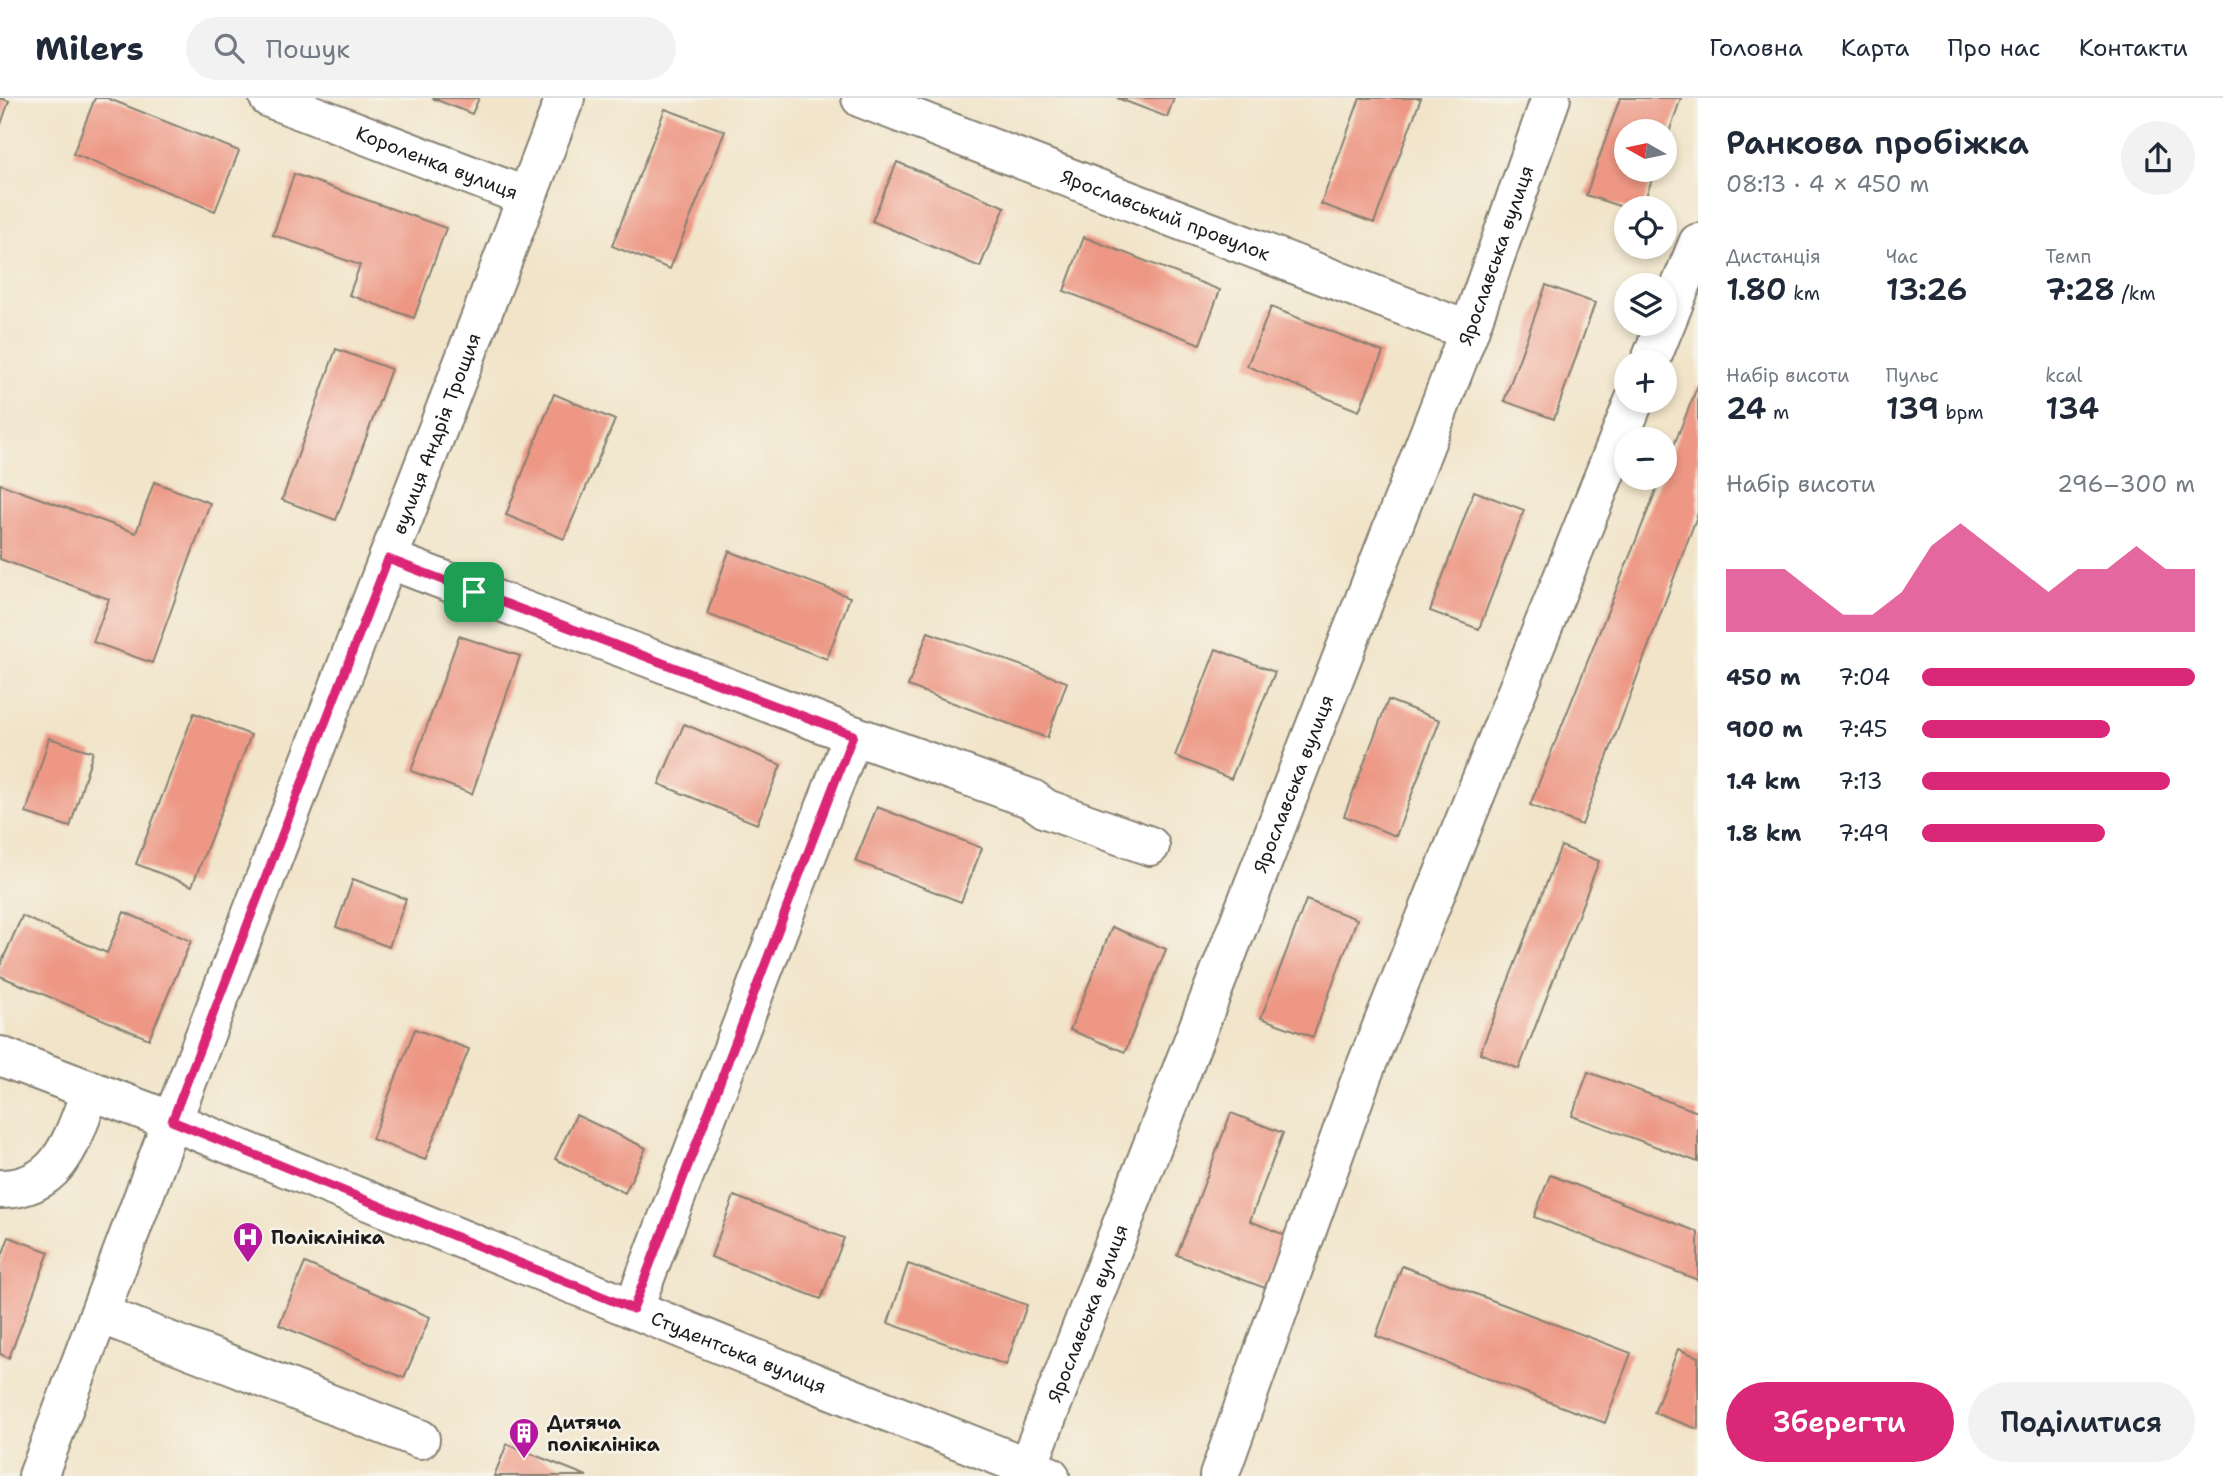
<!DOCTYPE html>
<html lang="uk">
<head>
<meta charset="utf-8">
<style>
	:root { --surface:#fff; --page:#f2f2f3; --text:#1f2937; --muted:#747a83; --line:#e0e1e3; --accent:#db2777 }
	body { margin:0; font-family:"Shantell Sans",sans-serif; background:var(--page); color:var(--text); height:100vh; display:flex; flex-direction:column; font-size:26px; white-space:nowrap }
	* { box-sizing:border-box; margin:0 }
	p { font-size:23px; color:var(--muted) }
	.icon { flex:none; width:38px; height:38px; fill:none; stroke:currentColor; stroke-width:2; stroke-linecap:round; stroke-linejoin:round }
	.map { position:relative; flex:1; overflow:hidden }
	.side { display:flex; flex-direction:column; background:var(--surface); width:525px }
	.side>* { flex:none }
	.needle { width:46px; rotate:279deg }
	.tools { position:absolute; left:1614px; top:21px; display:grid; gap:14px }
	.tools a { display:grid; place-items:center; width:63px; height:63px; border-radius:50%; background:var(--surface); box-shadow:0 4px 10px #0003; font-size:35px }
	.pin { position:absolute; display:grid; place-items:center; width:60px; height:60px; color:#fff; margin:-30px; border-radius:14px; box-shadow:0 4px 10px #0006 }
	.round { display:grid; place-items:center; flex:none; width:74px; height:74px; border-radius:37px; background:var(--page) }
	.headline { display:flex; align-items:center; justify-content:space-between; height:119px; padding:0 28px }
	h1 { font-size:32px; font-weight:600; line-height:52px }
	.stats { display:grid; grid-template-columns:repeat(3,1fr); gap:10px; height:119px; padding:7px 28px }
	.stats div { display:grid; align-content:center }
	.stats b { font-size:30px; font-weight:600 }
	.stats small { font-size:19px; font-weight:400 }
	.stats p { font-size:19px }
	.chart { height:196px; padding:14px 28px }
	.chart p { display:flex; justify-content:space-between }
	.chart svg { width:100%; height:126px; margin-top:7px; fill:var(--accent); opacity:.7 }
	.cta { display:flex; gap:14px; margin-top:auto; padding:14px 28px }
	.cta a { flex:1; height:80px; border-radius:42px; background:var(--accent); color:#fff; font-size:28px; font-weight:600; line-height:80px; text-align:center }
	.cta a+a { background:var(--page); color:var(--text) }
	ul { padding:0 28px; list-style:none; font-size:23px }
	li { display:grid; grid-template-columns:112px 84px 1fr; align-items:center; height:52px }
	li i { height:18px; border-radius:9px; background:var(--accent) }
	header { display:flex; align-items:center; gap:42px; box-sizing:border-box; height:98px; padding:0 35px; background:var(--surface); border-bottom:2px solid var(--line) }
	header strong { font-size:33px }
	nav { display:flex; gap:38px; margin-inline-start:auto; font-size:24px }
	.search { width:490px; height:63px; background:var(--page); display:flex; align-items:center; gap:18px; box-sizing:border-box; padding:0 24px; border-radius:38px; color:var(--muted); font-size:26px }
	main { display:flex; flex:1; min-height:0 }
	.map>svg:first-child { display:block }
	.building { fill:#ed9784 }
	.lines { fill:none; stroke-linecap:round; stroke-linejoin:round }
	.minor-casing { stroke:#868072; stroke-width:42 }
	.minor { stroke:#fff; stroke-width:38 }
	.route-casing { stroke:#fff; stroke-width:14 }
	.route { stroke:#db2777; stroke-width:9 }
	.labels { text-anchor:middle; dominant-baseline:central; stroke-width:5; stroke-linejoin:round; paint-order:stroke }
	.street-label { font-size:19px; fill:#1c1c1c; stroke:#f7f3e8 }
	.poi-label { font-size:19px; font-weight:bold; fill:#1c1c1c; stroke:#f7f3e8; text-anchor:start }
</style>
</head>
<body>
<header>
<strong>Milers</strong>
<div class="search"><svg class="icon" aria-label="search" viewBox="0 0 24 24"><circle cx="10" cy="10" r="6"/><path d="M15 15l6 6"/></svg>Пошук</div>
<nav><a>Головна</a><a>Карта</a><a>Про нас</a><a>Контакти</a></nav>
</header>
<main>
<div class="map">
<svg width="1698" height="1378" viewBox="0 0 1698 1378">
	<rect width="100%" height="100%" fill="#f7f3e8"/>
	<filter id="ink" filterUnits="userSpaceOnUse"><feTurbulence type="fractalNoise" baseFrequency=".0143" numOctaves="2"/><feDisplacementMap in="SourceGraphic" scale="14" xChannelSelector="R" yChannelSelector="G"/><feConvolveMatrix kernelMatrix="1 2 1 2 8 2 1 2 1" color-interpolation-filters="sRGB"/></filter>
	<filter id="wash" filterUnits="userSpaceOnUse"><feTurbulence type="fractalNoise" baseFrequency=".00686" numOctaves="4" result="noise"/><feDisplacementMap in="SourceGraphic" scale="28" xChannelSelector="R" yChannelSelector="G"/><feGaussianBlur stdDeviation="1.57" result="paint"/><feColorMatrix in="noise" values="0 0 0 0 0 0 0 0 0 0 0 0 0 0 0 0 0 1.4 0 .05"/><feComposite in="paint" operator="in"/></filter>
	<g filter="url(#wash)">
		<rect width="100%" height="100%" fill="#f1e4c9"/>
		<g id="blocks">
			<path class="building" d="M0,0L9,3L0,29Z
				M95,0H107L239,53L215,113L73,56Z
				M432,0H479L472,16Z
				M1117,0H1174L1167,19Z
				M1360,0H1421L1374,125L1321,106Z
				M1620,0H1681L1665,46L1664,33H1626V72H1655L1642,110H1625L1586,97Z
				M665,11L725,33L670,171L612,148Z
				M897,64L1005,109L980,169L872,123Z
				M294,76L446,130L414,220L349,197L360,167L273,137Z
				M1084,139L1220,192L1200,246L1064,193Z
				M1546,187L1595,205L1554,321L1504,303Z
				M1271,209L1383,254L1359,313L1247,268Z
				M336,251L391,271L336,422L282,402Z
				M1698,287V415L1582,727L1530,707L1661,380H1664V372Z
				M554,296L615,322L564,441L506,417Z
				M154,384L210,405L152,565L93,544L109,501L0,461V386L136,435Z
				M1474,393L1524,412L1479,531L1430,513Z
				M729,453L850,499L827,561L707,516Z
				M928,534L1067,584L1047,640L908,588Z
				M459,538L520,558L472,696L411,673Z
				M1216,551L1275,574L1231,681L1175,658Z
				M1388,602L1440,622L1396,738L1344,718Z
				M194,615L251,637L192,788L136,766Z
				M684,626L781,667L757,726L659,686Z
				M49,640L93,654L70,729L26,715Z
				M877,709L982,750L961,804L855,763Z
				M1561,748L1599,763L1519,971L1480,955Z
				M353,781L406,801L389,849L336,829Z
				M1306,802L1357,821L1313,939L1261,920Z
				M124,814L191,843L149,941L0,878V868L22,818L107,855Z
				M1112,829L1166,851L1125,954L1070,932Z
				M415,931L469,951L425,1062L372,1041Z
				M1588,974L1698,1014V1064L1572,1018Z
				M1231,1015L1283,1035L1250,1123L1285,1137L1265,1190L1177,1157Z
				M576,1017L646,1050L625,1095L555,1061Z
				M1550,1077L1698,1134V1182L1534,1119Z
				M734,1098L844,1140L821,1201L711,1159Z
				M9,1139L49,1154L9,1260L0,1256V1163Z
				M305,1165L430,1219L404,1280L279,1227Z
				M908,1166L1027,1207L1006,1267L888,1225Z
				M1402,1168L1631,1255L1605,1325L1376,1238Z
				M1678,1251L1698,1259V1331L1654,1315Z
				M507,1346L587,1378H494Z"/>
		</g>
	</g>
	<g filter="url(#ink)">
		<use href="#blocks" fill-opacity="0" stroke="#868072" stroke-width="2"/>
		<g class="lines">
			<g class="minor-casing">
				<g id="minor">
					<path id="s1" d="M269,0L527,99"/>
					<path id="s2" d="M861,0L1469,233"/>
					<path d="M1650,264L1698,145"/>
					<path d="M388,461L853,637L1032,701L1046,711L1150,748"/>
					<path id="s3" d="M0,958L172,1023L825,1289L1050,1378"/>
					<path d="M0,1091C61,1091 73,1039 91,992"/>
					<path d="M633,1211L853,637"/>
					<path d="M100,1216L420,1341"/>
					<path id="s4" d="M1028,1368L1469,233L1551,0"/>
					<path id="s5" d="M38,1378L172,1023L565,0"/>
					<path d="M1219,1378L1362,978L1634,303"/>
				</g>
			</g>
			<use href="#minor" class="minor"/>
		</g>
	</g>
	<g class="lines" filter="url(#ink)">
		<g class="route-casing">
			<path id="route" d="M388,461L853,637L633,1211L172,1023Z"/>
		</g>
		<use href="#route" class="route"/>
	</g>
	<defs>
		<g id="hospital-pin" transform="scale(1.575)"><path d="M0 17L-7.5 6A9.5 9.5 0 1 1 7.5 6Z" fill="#b5179e" stroke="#f7f3e8"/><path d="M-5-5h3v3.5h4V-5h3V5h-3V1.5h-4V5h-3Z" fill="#fff"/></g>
		<g id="building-pin" transform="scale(1.575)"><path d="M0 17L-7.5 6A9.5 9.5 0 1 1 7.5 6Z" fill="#b5179e" stroke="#f7f3e8"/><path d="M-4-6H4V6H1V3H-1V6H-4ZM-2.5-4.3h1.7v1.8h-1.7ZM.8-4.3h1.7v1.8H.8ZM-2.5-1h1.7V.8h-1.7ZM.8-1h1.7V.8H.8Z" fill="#fff"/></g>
	</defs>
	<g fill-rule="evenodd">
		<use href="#hospital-pin" x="248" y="1139"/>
		<use href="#building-pin" x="524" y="1335"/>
	</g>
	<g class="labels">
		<g class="street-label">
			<text stroke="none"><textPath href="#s1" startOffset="180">Короленка вулиця</textPath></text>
			<text stroke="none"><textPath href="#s2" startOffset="326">Ярославський провулок</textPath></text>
			<text stroke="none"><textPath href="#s4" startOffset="1298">Ярославська вулиця</textPath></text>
			<text stroke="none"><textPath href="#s5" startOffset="1116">вулиця Андрія Трощия</textPath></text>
			<text stroke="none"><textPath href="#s4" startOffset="732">Ярославська вулиця</textPath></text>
			<text stroke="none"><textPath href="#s4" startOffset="164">Ярославська вулиця</textPath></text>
			<text stroke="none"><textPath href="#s3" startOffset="796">Студентська вулиця</textPath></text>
		</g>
		<g class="poi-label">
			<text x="271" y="1139">Поліклініка</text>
			<text x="547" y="1324">Дитяча<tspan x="547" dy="22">поліклініка</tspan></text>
		</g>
	</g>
</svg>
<div class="tools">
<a><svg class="needle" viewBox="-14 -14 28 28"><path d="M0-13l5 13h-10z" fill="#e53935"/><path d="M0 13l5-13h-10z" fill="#747a83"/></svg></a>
<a><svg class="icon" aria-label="locate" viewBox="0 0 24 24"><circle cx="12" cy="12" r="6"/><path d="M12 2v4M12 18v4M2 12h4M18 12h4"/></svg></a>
<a><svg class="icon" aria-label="layers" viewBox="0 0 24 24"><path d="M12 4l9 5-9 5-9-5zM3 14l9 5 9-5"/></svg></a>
<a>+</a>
<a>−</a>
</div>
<div class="pin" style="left:474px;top:494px;background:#1e9e55"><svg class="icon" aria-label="arrive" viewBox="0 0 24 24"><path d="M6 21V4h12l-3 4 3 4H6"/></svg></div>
</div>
<section class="side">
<div class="headline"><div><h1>Ранкова пробіжка</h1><p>08:13 · 4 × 450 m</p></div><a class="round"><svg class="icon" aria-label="share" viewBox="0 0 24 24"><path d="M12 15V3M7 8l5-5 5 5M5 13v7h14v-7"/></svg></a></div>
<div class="stats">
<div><p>Дистанція</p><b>1.80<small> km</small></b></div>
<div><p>Час</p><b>13:26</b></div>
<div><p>Темп</p><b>7:28<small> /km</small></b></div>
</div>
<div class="stats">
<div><p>Набір висоти</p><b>24<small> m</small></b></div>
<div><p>Пульс</p><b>139<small> bpm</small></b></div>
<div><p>kcal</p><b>134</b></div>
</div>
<div class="chart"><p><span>Набір висоти</span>296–300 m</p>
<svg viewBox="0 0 160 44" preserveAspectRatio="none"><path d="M0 44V22L10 22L20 22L30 30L40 38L50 38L60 30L70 14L80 6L90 14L100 22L110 30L120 22L130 22L140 14L150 22L160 22V44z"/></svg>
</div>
<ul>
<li><b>450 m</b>7:04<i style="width:100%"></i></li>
<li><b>900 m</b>7:45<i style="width:69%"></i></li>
<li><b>1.4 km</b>7:13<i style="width:91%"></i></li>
<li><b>1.8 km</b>7:49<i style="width:67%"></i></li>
</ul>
<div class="cta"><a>Зберегти</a><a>Поділитися</a></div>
</section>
</main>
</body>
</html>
